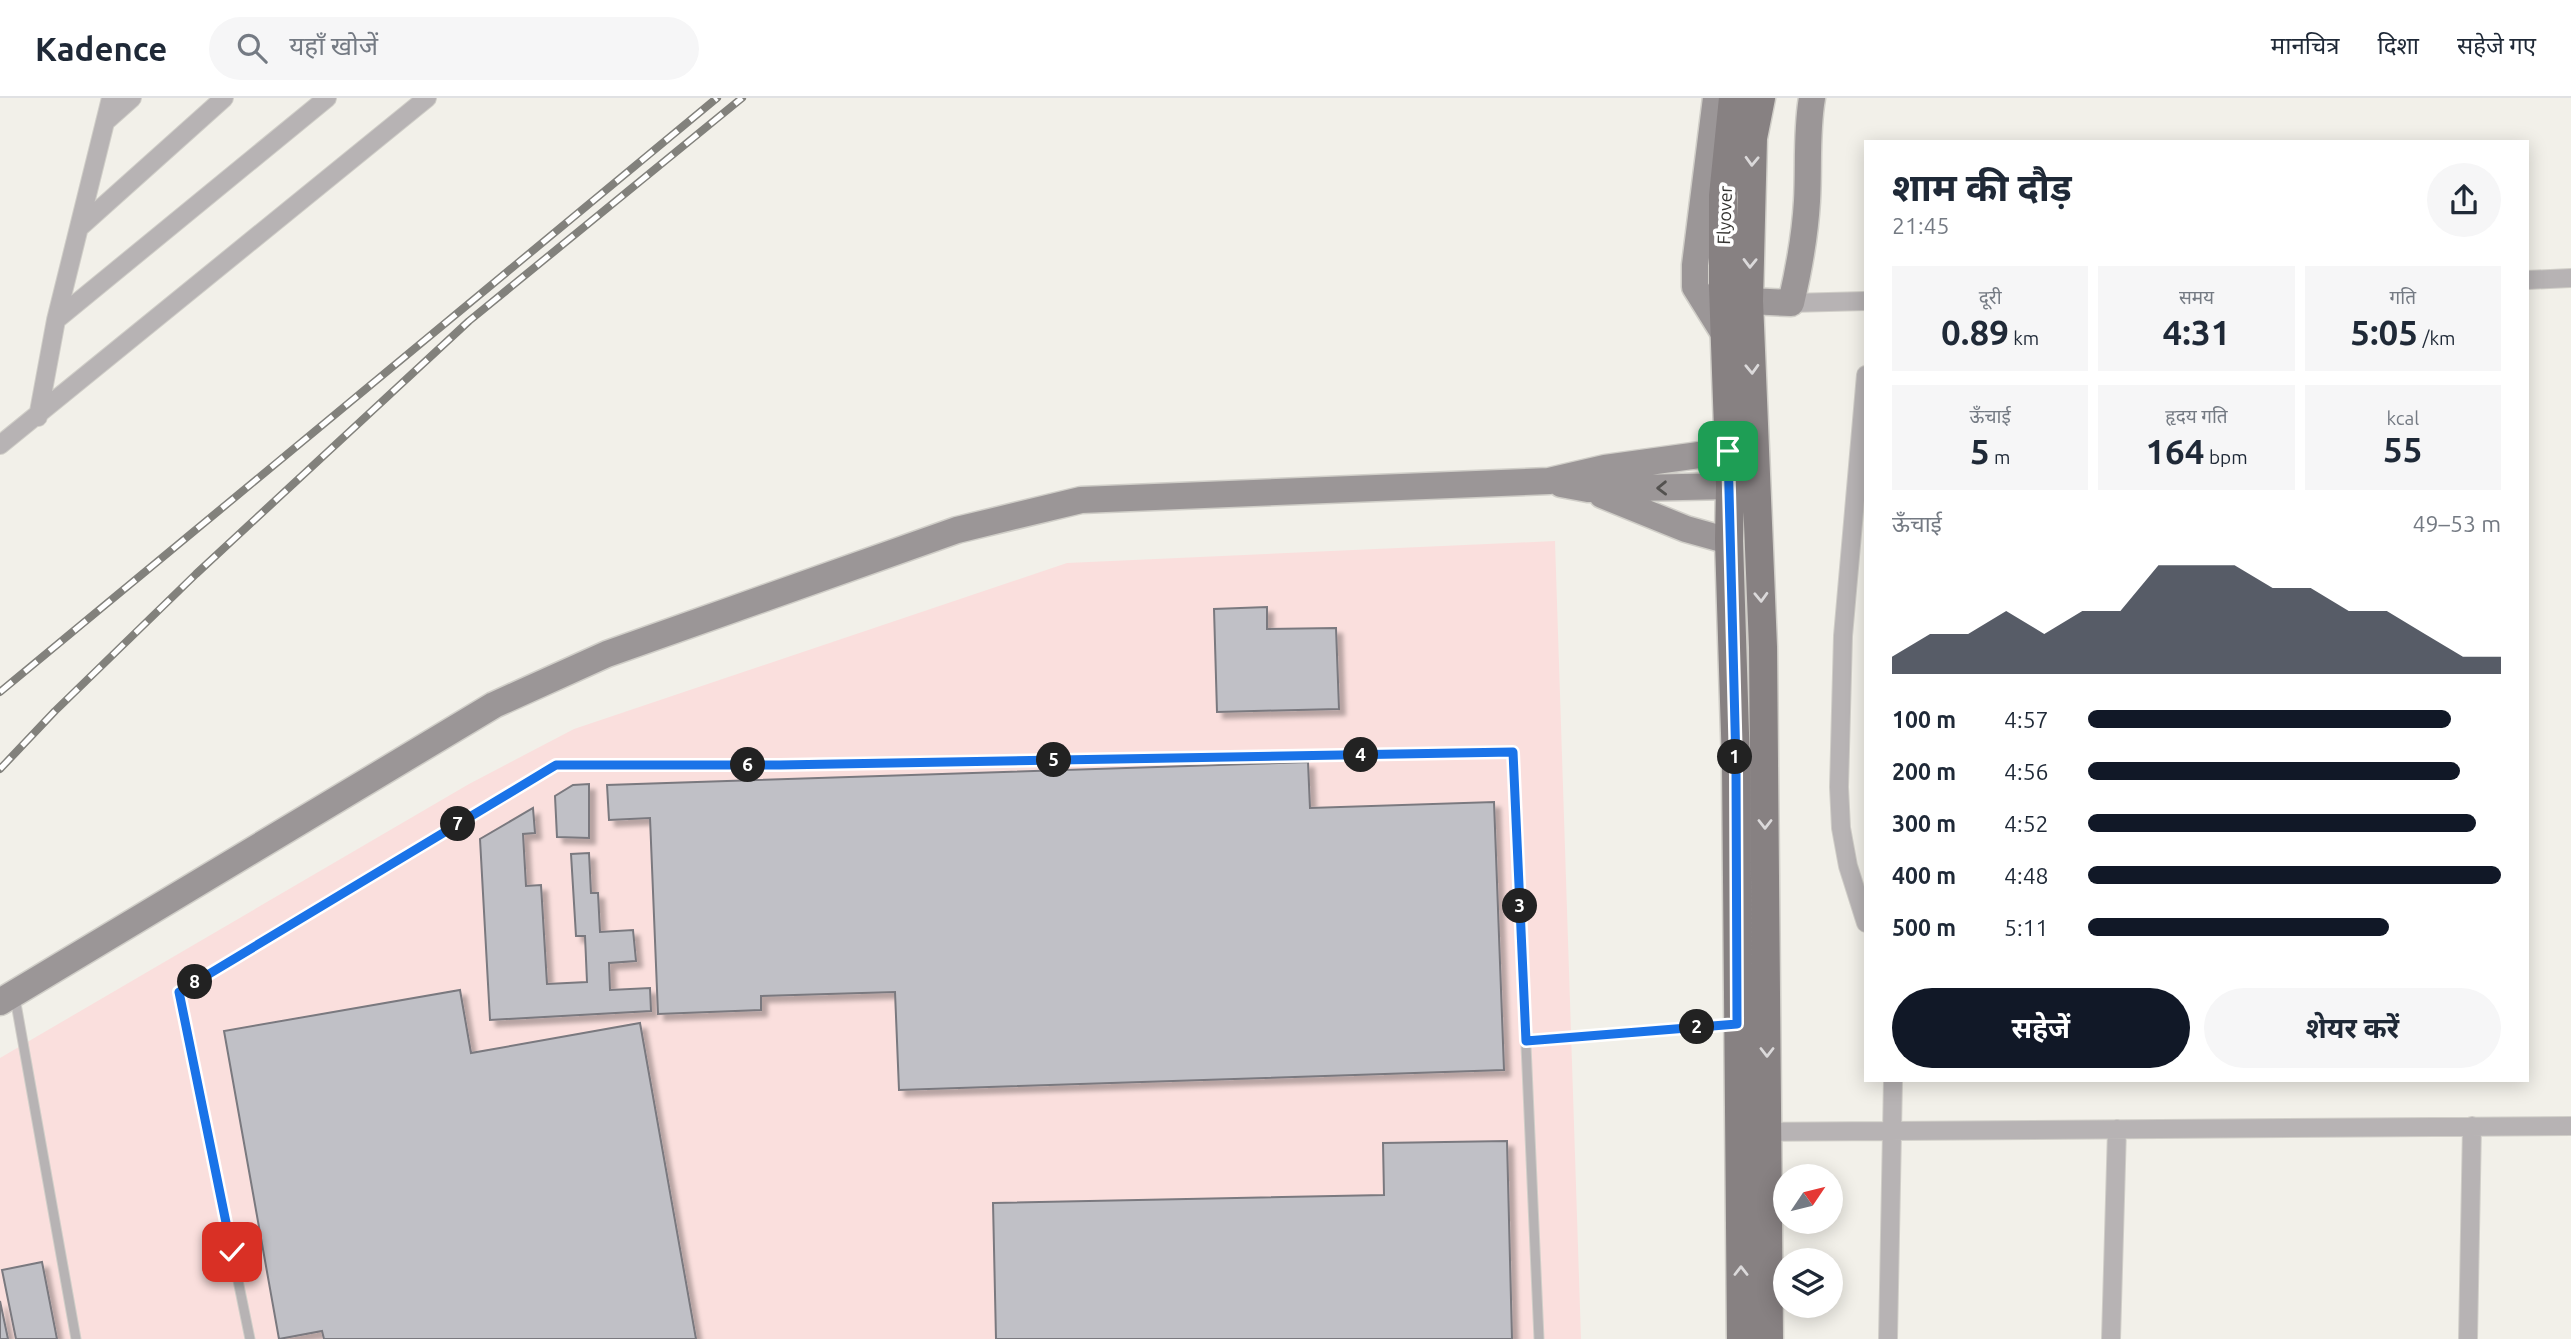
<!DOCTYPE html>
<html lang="hi">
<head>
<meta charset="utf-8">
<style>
	:root { --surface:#fff; --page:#f6f6f7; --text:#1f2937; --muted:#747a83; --line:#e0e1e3; --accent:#111827 }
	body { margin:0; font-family:Ubuntu,"Noto Sans Devanagari",sans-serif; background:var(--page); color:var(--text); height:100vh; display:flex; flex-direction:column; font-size:26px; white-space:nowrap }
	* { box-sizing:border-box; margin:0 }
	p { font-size:23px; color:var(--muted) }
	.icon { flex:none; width:38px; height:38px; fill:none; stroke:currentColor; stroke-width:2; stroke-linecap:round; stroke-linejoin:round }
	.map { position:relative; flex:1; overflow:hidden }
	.drawer { position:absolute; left:1864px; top:42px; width:665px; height:942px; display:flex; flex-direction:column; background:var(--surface); border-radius:0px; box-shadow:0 4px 18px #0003 }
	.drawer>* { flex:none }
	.needle { width:46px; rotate:55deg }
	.fabs { position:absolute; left:1773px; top:1066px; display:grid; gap:14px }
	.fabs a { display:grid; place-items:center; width:70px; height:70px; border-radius:50%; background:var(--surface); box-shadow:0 4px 18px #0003; font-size:35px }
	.pin { position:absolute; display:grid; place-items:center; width:60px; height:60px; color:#fff; margin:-30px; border-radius:14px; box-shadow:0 4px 10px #0006 }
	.km { position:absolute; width:35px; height:35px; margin:-18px; border-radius:50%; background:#222; color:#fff; font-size:19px; line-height:35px; text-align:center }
	.round { display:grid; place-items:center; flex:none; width:74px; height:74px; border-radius:37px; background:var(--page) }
	.headline { display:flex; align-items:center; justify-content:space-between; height:119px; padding:0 28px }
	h1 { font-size:38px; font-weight:700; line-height:52px }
	.figures { display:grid; grid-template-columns:repeat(3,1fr); gap:10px; height:119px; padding:7px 28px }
	.figures div { display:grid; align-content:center; border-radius:0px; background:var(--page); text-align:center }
	.figures b { font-size:35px; font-weight:700 }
	.figures small { font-size:19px; font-weight:400 }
	.figures p { font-size:19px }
	.chart { height:196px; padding:14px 28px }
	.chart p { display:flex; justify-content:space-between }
	.chart svg { width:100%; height:126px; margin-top:7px; fill:var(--accent); opacity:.7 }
	.button { display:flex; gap:14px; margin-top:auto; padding:14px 28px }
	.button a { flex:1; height:80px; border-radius:42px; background:var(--accent); color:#fff; font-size:28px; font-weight:700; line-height:80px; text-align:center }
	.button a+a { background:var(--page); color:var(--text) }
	ul { padding:0 28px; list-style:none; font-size:23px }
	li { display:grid; grid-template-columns:112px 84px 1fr; align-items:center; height:52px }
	li i { height:18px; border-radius:9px; background:var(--accent) }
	header { display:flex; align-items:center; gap:42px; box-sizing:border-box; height:98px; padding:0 35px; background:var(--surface); border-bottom:2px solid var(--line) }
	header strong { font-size:33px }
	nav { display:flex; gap:38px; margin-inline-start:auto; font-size:24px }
	.search { width:490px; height:63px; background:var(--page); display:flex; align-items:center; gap:18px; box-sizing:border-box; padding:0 24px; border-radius:38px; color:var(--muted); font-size:26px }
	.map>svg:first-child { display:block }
	.industrial { fill:#fadfdd }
	.building { fill:#c0c0c6; stroke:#7a797f; stroke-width:2; filter:url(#shadow) }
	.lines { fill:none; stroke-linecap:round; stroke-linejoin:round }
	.lane-casing { stroke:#d0cec8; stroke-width:11 }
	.street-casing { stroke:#d0cec8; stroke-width:20 }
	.secondary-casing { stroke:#d0cec8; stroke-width:29 }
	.primary-casing { stroke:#d0cec8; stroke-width:31 }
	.lane { stroke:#b7b3b4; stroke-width:9 }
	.street { stroke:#b7b3b4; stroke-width:18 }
	.secondary { stroke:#9b9697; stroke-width:26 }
	.primary { stroke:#878182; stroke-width:28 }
	.rail-casing { stroke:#82817c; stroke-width:8 }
	.rail { stroke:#fff; stroke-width:5; stroke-dasharray:16; stroke-linecap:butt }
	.oneway { stroke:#dbd9da }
	.oneway2 { stroke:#53514f }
	.route-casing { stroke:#fff; stroke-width:14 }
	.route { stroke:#1a73e8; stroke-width:9 }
	.labels { text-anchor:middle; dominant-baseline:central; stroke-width:7; stroke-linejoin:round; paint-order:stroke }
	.street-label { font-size:18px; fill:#343330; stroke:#fff }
</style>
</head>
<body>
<header>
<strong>Kadence</strong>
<div class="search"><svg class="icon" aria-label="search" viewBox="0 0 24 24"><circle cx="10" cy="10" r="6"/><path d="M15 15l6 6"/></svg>यहाँ खोजें</div>
<nav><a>मानचित्र</a><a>दिशा</a><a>सहेजे गए</a></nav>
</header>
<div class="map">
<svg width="2571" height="1241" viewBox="0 0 2571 1241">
	<defs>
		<filter id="shadow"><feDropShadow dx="6" dy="6" stdDeviation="2" flood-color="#0004"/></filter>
	</defs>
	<rect width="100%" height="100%" fill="#f2f0e9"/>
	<path class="industrial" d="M1555,443L1581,1241H0V960L469,686L574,631L1067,465Z"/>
	<path class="building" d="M1267,509V531L1336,530L1339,611L1217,614L1214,511Z
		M1308,664L1310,710L1494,704L1504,972L899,992L895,894L761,898V912L658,916L650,720L609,722L607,687Z
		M589,686V740L557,739L555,698L573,687Z
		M533,710L535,735L523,736L526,788L541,787L547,886L587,884L585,838H576L571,756L589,755L591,795H598L600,834L633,832L636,863L609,865L610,892L650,890L651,913L490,922L480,741Z
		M460,892L471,955L640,925L696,1241H324L322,1233L279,1241L224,933Z
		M1507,1043L1512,1241H996L993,1105L1384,1097L1383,1045Z
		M42,1164L57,1241H16L2,1172Z
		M0,1203L8,1241H0Z"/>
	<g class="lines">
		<g class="lane-casing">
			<path id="lane" d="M15,900L76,1241
				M1526,942L1733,927
				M250,1241L179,894L556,667H781L1513,654L1539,1241"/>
		</g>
		<g class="street-casing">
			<path id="street" d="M105,24L132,0
				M80,129L224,0
				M2527,182L2571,180
				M1791,205L1866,203
				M56,222L327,0
				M1866,277L1843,538L1839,689L1841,730L1848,768L1866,825
				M38,319L56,222L111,0
				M0,347L427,0
				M1759,1034L2571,1028
				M1888,1241L1893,982
				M2111,1241L2117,1031
				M2468,1241L2472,1028"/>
		</g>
		<g class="secondary-casing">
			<path id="secondary" d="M1716,0L1695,167V189L1723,234
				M1749,203L1791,205C1799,171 1805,138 1807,103C1809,69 1806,34 1812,0
				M1561,386L1588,391L1730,388
				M1602,397L1686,431L1729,443
				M0,904L494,607L607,556L957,432L1081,402L1549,383L1605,370L1728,353"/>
		</g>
		<g class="primary-casing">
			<path id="primary" d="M1733,0L1723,98V189L1730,388L1729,443L1736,667L1741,1241
				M1761,0L1753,40L1749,203L1763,549L1769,1241"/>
		</g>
		<use href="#lane" class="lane"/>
		<use href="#street" class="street"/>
		<use href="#secondary" class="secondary"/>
		<use href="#primary" class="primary"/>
		<g class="rail-casing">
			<path id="rail" d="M0,594L717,0
				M0,671L55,613L196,476L469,223L742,0"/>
		</g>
		<use href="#rail" class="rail"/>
	</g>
	<defs><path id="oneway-chevron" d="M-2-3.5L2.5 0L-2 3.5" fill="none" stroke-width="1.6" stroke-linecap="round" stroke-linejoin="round" transform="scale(1.75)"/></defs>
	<g class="oneway">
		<use href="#oneway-chevron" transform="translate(1752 63) rotate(92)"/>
		<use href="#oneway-chevron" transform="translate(1750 165) rotate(91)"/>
		<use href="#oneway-chevron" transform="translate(1752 271) rotate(88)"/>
		<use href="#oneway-chevron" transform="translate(1761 499) rotate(88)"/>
		<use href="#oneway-chevron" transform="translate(1765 726) rotate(90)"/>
		<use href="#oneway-chevron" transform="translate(1767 954) rotate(90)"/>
		<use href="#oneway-chevron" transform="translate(1741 1173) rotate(-90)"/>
	</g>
	<use class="oneway2" href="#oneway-chevron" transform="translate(1662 390) rotate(179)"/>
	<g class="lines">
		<g class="route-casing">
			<path id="route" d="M232,1154L179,894L556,667H780L1513,654L1526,943L1737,926L1736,667L1728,353"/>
		</g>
		<use href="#route" class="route"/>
	</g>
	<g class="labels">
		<g class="street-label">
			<text transform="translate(1724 117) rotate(-88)">Flyover</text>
		</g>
	</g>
</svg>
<div class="fabs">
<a><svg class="needle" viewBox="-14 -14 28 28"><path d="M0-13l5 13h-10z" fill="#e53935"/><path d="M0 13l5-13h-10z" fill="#747a83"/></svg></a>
<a><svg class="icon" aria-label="layers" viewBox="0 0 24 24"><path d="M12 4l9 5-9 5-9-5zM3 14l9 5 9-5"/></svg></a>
</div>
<div class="pin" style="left:1728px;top:353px;background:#1e9e55"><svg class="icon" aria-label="arrive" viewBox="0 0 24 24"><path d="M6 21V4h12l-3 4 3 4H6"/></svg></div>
<div class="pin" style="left:232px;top:1154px;background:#d93025"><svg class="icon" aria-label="check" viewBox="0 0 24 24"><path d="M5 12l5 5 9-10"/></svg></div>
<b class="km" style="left:1735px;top:659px">1</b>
<b class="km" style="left:1697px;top:929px">2</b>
<b class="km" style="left:1520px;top:808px">3</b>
<b class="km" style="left:1361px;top:657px">4</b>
<b class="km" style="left:1054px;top:662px">5</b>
<b class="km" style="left:748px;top:667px">6</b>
<b class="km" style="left:458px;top:726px">7</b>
<b class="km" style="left:195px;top:884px">8</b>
<section class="drawer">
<div class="headline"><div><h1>शाम की दौड़</h1><p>21:45</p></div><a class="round"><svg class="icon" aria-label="share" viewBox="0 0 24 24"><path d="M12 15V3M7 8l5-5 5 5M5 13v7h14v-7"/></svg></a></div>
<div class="figures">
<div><p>दूरी</p><b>0.89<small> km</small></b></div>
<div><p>समय</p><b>4:31</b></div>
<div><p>गति</p><b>5:05<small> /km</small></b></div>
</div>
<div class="figures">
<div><p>ऊँचाई</p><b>5<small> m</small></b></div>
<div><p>हृदय गति</p><b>164<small> bpm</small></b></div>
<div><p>kcal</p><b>55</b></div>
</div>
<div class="chart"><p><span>ऊँचाई</span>49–53 m</p>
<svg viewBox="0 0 160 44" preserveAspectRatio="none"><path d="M0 44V38L10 30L20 30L30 22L40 30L50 22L60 22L70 6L80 6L90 6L100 14L110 14L120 22L130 22L140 30L150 38L160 38V44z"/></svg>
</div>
<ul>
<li><b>100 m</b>4:57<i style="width:88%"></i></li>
<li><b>200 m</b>4:56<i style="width:90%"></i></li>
<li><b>300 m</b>4:52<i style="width:94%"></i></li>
<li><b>400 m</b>4:48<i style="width:100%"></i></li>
<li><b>500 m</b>5:11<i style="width:73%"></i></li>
</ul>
<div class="button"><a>सहेजें</a><a>शेयर करें</a></div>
</section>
</div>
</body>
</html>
